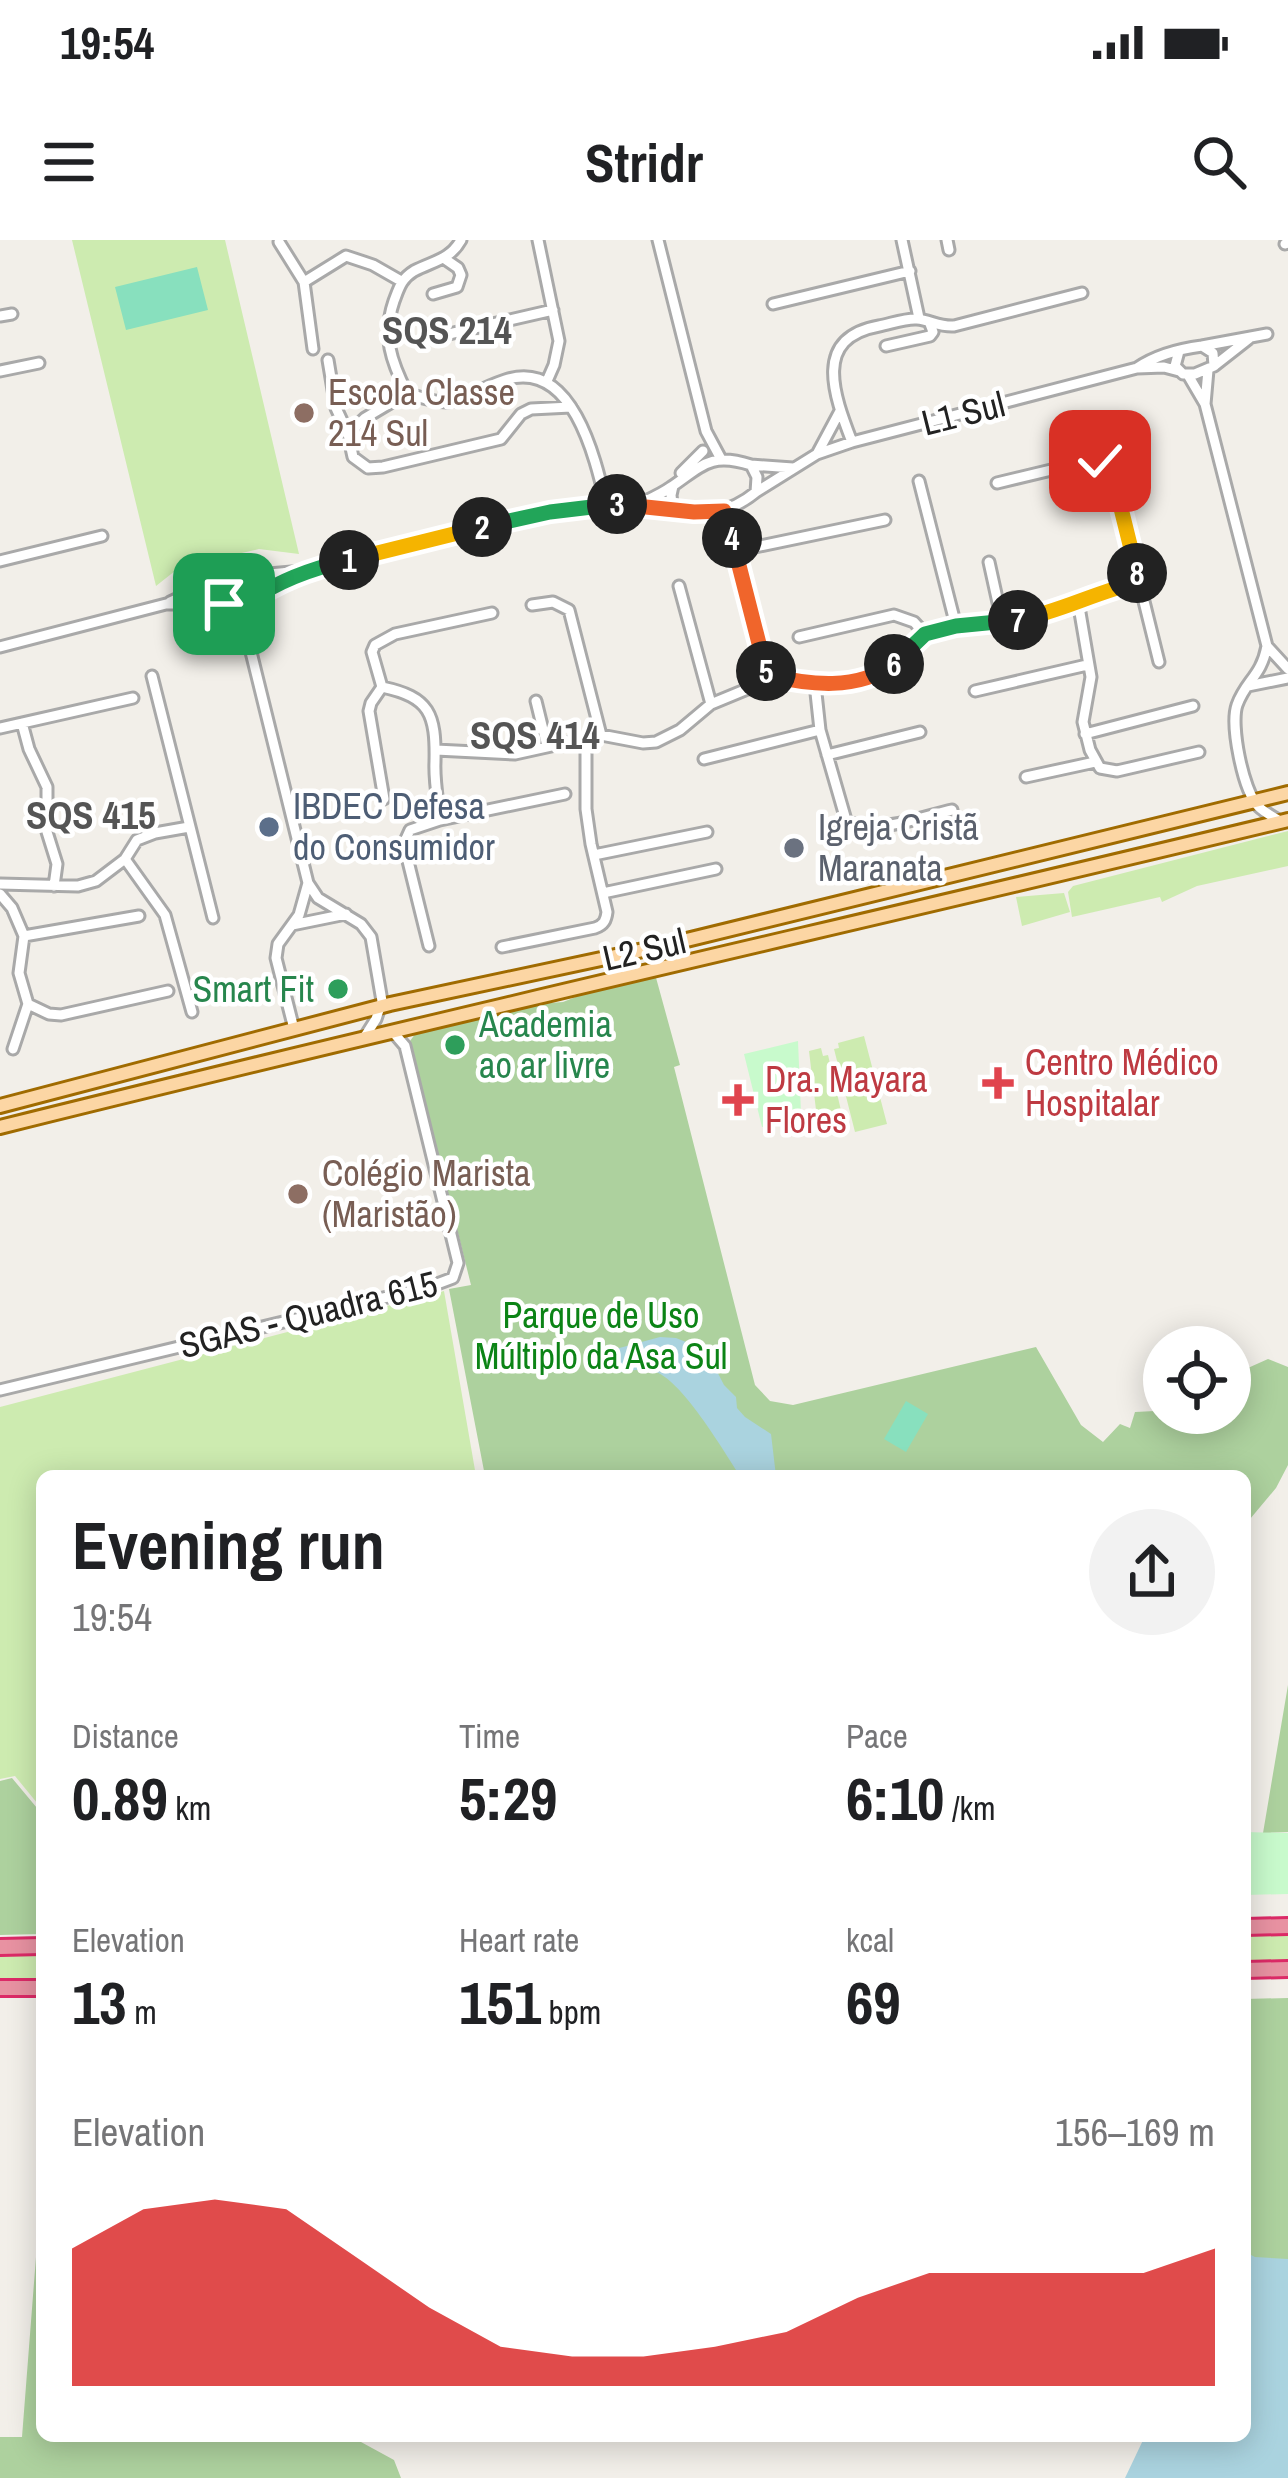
<!DOCTYPE html>
<html lang="en">
<head>
<meta charset="utf-8">
<style>
	:root { --surface:#fff; --page:#f2f2f2; --text:#202124; --muted:#757577; --accent:#d40000 }
	body { margin:0; font-family:"Archivo Narrow",sans-serif; background:var(--page); color:var(--text); height:100vh; display:flex; flex-direction:column; font-size:45px; white-space:nowrap }
	* { box-sizing:border-box; margin:0 }
	p { font-size:39px; color:var(--muted) }
	.icon { flex:none; width:66px; height:66px; fill:none; stroke:currentColor; stroke-width:2; stroke-linecap:round; stroke-linejoin:round }
	.map { position:relative; flex:1; overflow:hidden }
	.details { position:absolute; left:36px; top:1230px; width:1215px; height:972px; display:flex; flex-direction:column; background:var(--surface); border-radius:18px; box-shadow:0 6px 30px #0003 }
	.details>* { flex:none }
	.fabs { position:absolute; left:1143px; top:1086px; display:grid; gap:24px }
	.fabs a { display:grid; place-items:center; width:108px; height:108px; border-radius:50%; background:var(--surface); box-shadow:0 6px 30px #0003; font-size:60px }
	.pin { position:absolute; display:grid; place-items:center; width:102px; height:102px; color:#fff; margin:-51px; border-radius:24px; box-shadow:0 6px 18px #0006 }
	.km { position:absolute; width:60px; height:60px; margin:-30px; border-radius:50%; background:#222; color:#fff; font-size:33px; line-height:60px; text-align:center }
	.round { display:grid; place-items:center; flex:none; width:126px; height:126px; border-radius:63px; background:var(--page) }
	.overview { display:flex; align-items:center; justify-content:space-between; height:204px; padding:0 36px }
	h1 { font-size:66px; font-weight:700; line-height:90px }
	.figures { display:grid; grid-template-columns:repeat(3,1fr); gap:18px; height:204px; padding:12px 36px }
	.figures div { display:grid; align-content:center }
	.figures b { font-size:60px; font-weight:700 }
	.figures small { font-size:33px; font-weight:400 }
	.figures p { font-size:33px }
	.chart { height:336px; padding:24px 36px }
	.chart p { display:flex; justify-content:space-between }
	.chart svg { width:100%; height:216px; margin-top:12px; fill:var(--accent); opacity:.7 }
	.status { display:flex; justify-content:space-between; align-items:center; height:84px; padding:0 60px; background:var(--surface); direction:ltr }
	.status svg { height:33px; fill:currentColor }
	header { display:flex; justify-content:space-between; align-items:center; height:156px; padding:0 36px; background:var(--surface); font-size:54px; font-weight:700 }
	.map>svg:first-child { display:block }
	.grass { fill:#cdebb0 }
	.forest { fill:#add19e }
	.park { fill:#c8facc }
	.pitch { fill:#88e0be }
	.water { fill:#aad3df }
	.lines { fill:none; stroke-linecap:round; stroke-linejoin:round }
	.minor-casing { stroke:#a9a9a9; stroke-width:15 }
	.major-casing { stroke:#a06b00; stroke-width:18 }
	.highway-casing { stroke:#dc2a67; stroke-width:20 }
	.minor { stroke:#fff; stroke-width:9 }
	.major { stroke:#fcd6a4; stroke-width:12 }
	.highway { stroke:#e892a2; stroke-width:14 }
	.split-1-casing { stroke:#fff; stroke-width:24 }
	.split-2-casing { stroke:#fff; stroke-width:24 }
	.split-3-casing { stroke:#fff; stroke-width:24 }
	.split-4-casing { stroke:#fff; stroke-width:24 }
	.split-5-casing { stroke:#fff; stroke-width:24 }
	.split-6-casing { stroke:#fff; stroke-width:24 }
	.split-7-casing { stroke:#fff; stroke-width:24 }
	.split-8-casing { stroke:#fff; stroke-width:24 }
	.split-9-casing { stroke:#fff; stroke-width:24 }
	.split-1 { stroke:#22a559; stroke-width:15 }
	.split-2 { stroke:#f5b400; stroke-width:15 }
	.split-3 { stroke:#22a559; stroke-width:15 }
	.split-4 { stroke:#f0652b; stroke-width:15 }
	.split-5 { stroke:#f0652b; stroke-width:15 }
	.split-6 { stroke:#f0652b; stroke-width:15 }
	.split-7 { stroke:#22a559; stroke-width:15 }
	.split-8 { stroke:#f5b400; stroke-width:15 }
	.split-9 { stroke:#f5b400; stroke-width:15 }
	.education-dot { fill:#8d6e63; stroke:#fff; stroke-width:4.5 }
	.service-dot { fill:#5c6f8a; stroke:#fff; stroke-width:4.5 }
	.worship-dot { fill:#6b7280; stroke:#fff; stroke-width:4.5 }
	.leisure-dot { fill:#2e9e5b; stroke:#fff; stroke-width:4.5 }
	.health-dot { fill:#e0444e; stroke:#fff; stroke-width:4.5 }
	.labels { text-anchor:middle; dominant-baseline:central; stroke-width:9; stroke-linejoin:round; paint-order:stroke }
	.education-label { font-size:36px; fill:#785e54; stroke:#fff; text-anchor:start }
	.street-label { font-size:36px; fill:#222; stroke:#fff }
	.service-label { font-size:36px; fill:#4e5e75; stroke:#fff; text-anchor:start }
	.worship-label { font-size:36px; fill:#5b616d; stroke:#fff; text-anchor:start }
	.leisure-label { font-size:36px; fill:#27864d; stroke:#fff; text-anchor:end }
	.health-label { font-size:36px; fill:#be3a42; stroke:#fff; text-anchor:start }
	.park-label { font-size:36px; fill:#0c8416; stroke:#fff }
	.neighbourhood-label { font-size:39px; font-weight:bold; fill:#555; stroke:#fff }
</style>
</head>
<body>
<div class="status"><b>19:54</b><svg viewBox="0 0 49 12"><path d="M0 12V9h3v3zM5 12V6h3v6zM10 12V3h3v9zM15 12V0h3v12zM26 1h20v11H26zM47 4h2v5h-2z"/></svg></div>
<header><svg class="icon" aria-label="menu" viewBox="0 0 24 24"><path d="M4 6h16M4 12h16M4 18h16"/></svg>Stridr<svg class="icon" aria-label="search" viewBox="0 0 24 24"><circle cx="10" cy="10" r="6"/><path d="M15 15l6 6"/></svg></header>
<div class="map">
<svg width="1288" height="2238" viewBox="0 0 1288 2238">
	<rect width="100%" height="100%" fill="#f2efe9"/>
	<path class="grass" d="M72,0H225L299,314L259,309L180,327L156,346Z
		M1288,591V626L1197,646L1162,662L1160,657L1072,677L1068,652L1073,646Z
		M1064,653L1070,672L1022,686L1016,657Z
		M864,796L887,884L855,892L834,809L839,808L838,803Z
		M821,808L823,816L828,815L843,879L828,882L816,870L809,811Z
		M444,1051L476,1236H42V1569L15,1536L0,1539V1167Z
		M1288,1693V1721L1245,1720V1694Z
		M42,1712V1739H0V1713Z"/>
	<path class="forest" d="M655,734L680,825L674,827L755,1145L770,1161L793,1165L1036,1107L1081,1185L1103,1202L1120,1184L1130,1188L1135,1172L1155,1171L1193,1177L1194,1173H1230V1136L1268,1119L1288,1127V1225L1276,1248L1245,1285V1236H485L449,1049L471,1045L410,801L418,790L523,765L563,762L601,747Z
		M1288,1445V1592L1263,1593Z
		M12,1538L42,1574V1694L0,1695V1541Z
		M1288,1758V2045L1245,2037V1759Z
		M42,1940V2196H350L394,2220L401,2238H0V2197H22Z"/>
	<path class="park" d="M798,801L801,873L795,882L762,887L744,814Z
		M1245,1592L1288,1593V1654L1245,1655Z"/>
	<path class="pitch" d="M197,27L208,70L126,90L115,47Z
		M906,1161L928,1174L906,1212L884,1199Z"/>
	<path class="water" d="M660,1097L676,1098L706,1110L724,1145L736,1157L737,1168L745,1177L771,1194L776,1236H740C723,1210 681,1138 653,1131C641,1127 626,1132 614,1133L612,1110Z
		M1245,2012L1255,2017L1288,2019V2238H1125L1145,2196H1245Z"/>
	<g class="lines">
		<g class="minor-casing">
			<path id="minor" d="M461,0C450,20 433,21 414,31C401,39 399,48 394,61C382,96 391,121 407,153C464,173 457,156 505,140C572,118 595,217 606,264
				M538,0L559,101L554,125L547,141
				M658,0L706,191L721,219
				M902,0L919,78
				M947,0L949,10
				M279,2L304,42
				M1285,4L1288,3
				M433,54L457,47L461,35L458,28L445,19
				M773,64L910,31
				M0,76L12,74
				M436,97L553,70
				M886,106L930,96L933,92L930,84
				M1202,106L1267,94
				M313,109L304,42L346,16L373,25L401,41
				M328,120L336,168L348,194L353,217L368,228L383,227L501,199L521,174L531,169L571,167
				M1214,126L1251,97
				M1137,128C1156,115 1179,109 1202,106L1213,113L1214,126L1195,134H1183L1175,126L1179,111
				M0,131L39,123
				M1188,135L1205,164L1267,406L1288,429
				M1205,164L1208,130
				M348,194L365,178L407,153
				M852,202C834,155 812,98 879,86C890,84 906,78 917,79C930,80 939,87 954,86L1082,53
				M817,214L840,171
				M751,225L793,228
				M681,233L703,211
				M919,241L956,386
				M997,243L1093,220L1111,228L1159,422
				M756,252L817,214L852,202L1137,128L1164,127L1179,131
				M635,266C647,260 660,255 671,247C702,226 710,212 751,225L757,237L756,252C734,270 697,284 672,264L671,255L673,246
				M724,271L767,435
				M736,311L885,280
				M0,321L102,296
				M989,322L1002,381
				M247,336L303,331L463,291L550,272L606,264L681,271
				M679,346L711,464
				M256,355L298,333
				M1078,361L1091,437L1083,482L1090,510L1100,528L1117,531L1199,512
				M170,362C184,355 236,331 248,337C258,341 256,347 256,355L245,365L224,364L216,353L221,342
				M532,365L553,362L569,370L601,495
				M230,366L250,408L308,643L318,658L361,684L371,697L382,761L376,779L364,798
				M799,397L894,375L914,382L925,394
				M250,403L253,360
				M1267,406C1261,437 1246,440 1237,465C1230,485 1243,550 1258,566C1265,573 1273,577 1282,582
				M0,407L166,364H224
				M767,435L815,444L864,440L879,435L894,424L925,394L956,386L1024,379L1096,353L1139,342
				M152,436L213,678
				M815,444L820,490L846,580C870,597 924,576 952,570
				M1248,446L1288,438
				M382,447L371,463L369,471L384,559
				M975,451L1087,425
				M536,461L547,506
				M22,483L29,509L47,547V592L57,624L54,646
				M0,488L133,458
				M1085,494L1193,466
				M436,510L515,514L601,495L643,503L656,502L680,490L711,464L757,445L767,435
				M827,515L920,492
				M704,519L820,490
				M1026,537L1095,522
				M440,580C438,561 434,541 435,522C436,474 430,457 382,447L372,412L375,405L395,394L492,373
				M594,615L707,592
				M125,619L165,675L192,772
				M0,644L78,646L96,641L125,619L137,600L155,593L189,587
				M603,653L716,629
				M0,654L12,668L24,696L19,733L28,764L13,809
				M292,685L346,674
				M24,696L139,676
				M429,706L405,609V601L410,590L440,580L565,554
				M502,707L595,688C604,685 606,680 607,672L591,604L586,569V499
				M28,764L49,774L61,775L168,751
				M294,789L276,718L278,704L299,675L308,643
				M0,1150L429,1047L453,1038L458,1023L405,806L393,792"/>
		</g>
		<g class="major-casing">
			<path id="major" d="M0,866L390,764L662,706L1288,553
				M0,887C428,780 859,683 1288,580"/>
		</g>
		<g class="highway-casing">
			<path id="highway" d="M1245,1687L1288,1686
				M0,1707L42,1706
				M1245,1730L1288,1729
				M0,1748H42"/>
		</g>
		<use href="#minor" class="minor"/>
		<use href="#major" class="major"/>
		<use href="#highway" class="highway"/>
	</g>
	<g class="lines">
		<g class="split-1-casing">
			<path id="split-1" d="M224,364L244,365C277,341 310,329 349,320"/>
		</g>
		<g class="split-2-casing">
			<path id="split-2" d="M349,320L482,287"/>
		</g>
		<g class="split-3-casing">
			<path id="split-3" d="M482,287L550,272L617,264"/>
		</g>
		<g class="split-4-casing">
			<path id="split-4" d="M617,264L694,272L724,271L732,298"/>
		</g>
		<g class="split-5-casing">
			<path id="split-5" d="M732,298L766,431"/>
		</g>
		<g class="split-6-casing">
			<path id="split-6" d="M766,431L767,435C810,445 857,451 894,424"/>
		</g>
		<g class="split-7-casing">
			<path id="split-7" d="M894,424L925,394L956,386L1018,380"/>
		</g>
		<g class="split-8-casing">
			<path id="split-8" d="M1018,380C1060,372 1098,351 1139,342L1137,333"/>
		</g>
		<g class="split-9-casing">
			<path id="split-9" d="M1100,221L1111,228L1137,333"/>
		</g>
		<use href="#split-1" class="split-1"/>
		<use href="#split-2" class="split-2"/>
		<use href="#split-3" class="split-3"/>
		<use href="#split-4" class="split-4"/>
		<use href="#split-5" class="split-5"/>
		<use href="#split-6" class="split-6"/>
		<use href="#split-7" class="split-7"/>
		<use href="#split-8" class="split-8"/>
		<use href="#split-9" class="split-9"/>
	</g>
	<g class="education-dot">
		<circle cx="304" cy="173" r="12"/>
		<circle cx="298" cy="954" r="12"/>
	</g>
	<circle class="service-dot" cx="269" cy="587" r="12"/>
	<circle class="worship-dot" cx="794" cy="608" r="12"/>
	<g class="leisure-dot">
		<circle cx="338" cy="749" r="12"/>
		<circle cx="455" cy="805" r="12"/>
	</g>
	<g class="health-dot">
		<path d="M992 825h12v12h12v12h-12v12h-12v-12h-12v-12h12z"/>
		<path d="M732 842h12v12h12v12h-12v12h-12v-12h-12v-12h12z"/>
	</g>
	<g class="labels">
		<g class="education-label">
			<text x="328" y="152">Escola Classe<tspan x="328" dy="41">214 Sul</tspan></text>
			<text x="322" y="933">Colégio Marista<tspan x="322" dy="41">(Maristão)</tspan></text>
		</g>
		<g class="street-label">
			<text transform="translate(963 173) rotate(-14)">L1 Sul</text>
			<text transform="translate(644 709) rotate(-13)">L2 Sul</text>
			<text transform="translate(308 1074) rotate(-14)">SGAS - Quadra 615</text>
		</g>
		<g class="service-label">
			<text x="293" y="566">IBDEC Defesa<tspan x="293" dy="41">do Consumidor</tspan></text>
		</g>
		<g class="worship-label">
			<text x="818" y="587">Igreja Cristã<tspan x="818" dy="41">Maranata</tspan></text>
		</g>
		<g class="leisure-label">
			<text x="314" y="749">Smart Fit</text>
			<text x="479" y="784" text-anchor="start">Academia<tspan x="479" dy="41">ao ar livre</tspan></text>
		</g>
		<g class="health-label">
			<text x="1025" y="822">Centro Médico<tspan x="1025" dy="41">Hospitalar</tspan></text>
			<text x="765" y="839">Dra. Mayara<tspan x="765" dy="41">Flores</tspan></text>
		</g>
		<g class="park-label">
			<text x="601" y="1075">Parque de Uso<tspan x="601" dy="41">Múltiplo da Asa Sul</tspan></text>
		</g>
		<g class="neighbourhood-label">
			<text x="447" y="90">SQS 214</text>
			<text x="535" y="495">SQS 414</text>
			<text x="91" y="575">SQS 415</text>
		</g>
	</g>
</svg>
<div class="fabs">
<a><svg class="icon" aria-label="locate" viewBox="0 0 24 24"><circle cx="12" cy="12" r="6"/><path d="M12 2v4M12 18v4M2 12h4M18 12h4"/></svg></a>
</div>
<div class="pin" style="left:224px;top:364px;background:#1e9e55"><svg class="icon" aria-label="arrive" viewBox="0 0 24 24"><path d="M6 21V4h12l-3 4 3 4H6"/></svg></div>
<div class="pin" style="left:1100px;top:221px;background:#d93025"><svg class="icon" aria-label="check" viewBox="0 0 24 24"><path d="M5 12l5 5 9-10"/></svg></div>
<b class="km" style="left:349px;top:320px">1</b>
<b class="km" style="left:482px;top:287px">2</b>
<b class="km" style="left:617px;top:264px">3</b>
<b class="km" style="left:732px;top:298px">4</b>
<b class="km" style="left:766px;top:431px">5</b>
<b class="km" style="left:894px;top:424px">6</b>
<b class="km" style="left:1018px;top:380px">7</b>
<b class="km" style="left:1137px;top:333px">8</b>
<section class="details">
<div class="overview"><div><h1>Evening run</h1><p>19:54</p></div><a class="round"><svg class="icon" aria-label="share" viewBox="0 0 24 24"><path d="M12 15V3M7 8l5-5 5 5M5 13v7h14v-7"/></svg></a></div>
<div class="figures">
<div><p>Distance</p><b>0.89<small> km</small></b></div>
<div><p>Time</p><b>5:29</b></div>
<div><p>Pace</p><b>6:10<small> /km</small></b></div>
</div>
<div class="figures">
<div><p>Elevation</p><b>13<small> m</small></b></div>
<div><p>Heart rate</p><b>151<small> bpm</small></b></div>
<div><p>kcal</p><b>69</b></div>
</div>
<div class="chart"><p><span>Elevation</span>156–169 m</p>
<svg viewBox="0 0 160 44" preserveAspectRatio="none"><path d="M0 44V16L10 8L20 6L30 8L40 18L50 28L60 36L70 38L80 38L90 36L100 33L110 26L120 21L130 21L140 21L150 21L160 16V44z"/></svg>
</div>
</section>
</div>
</body>
</html>
